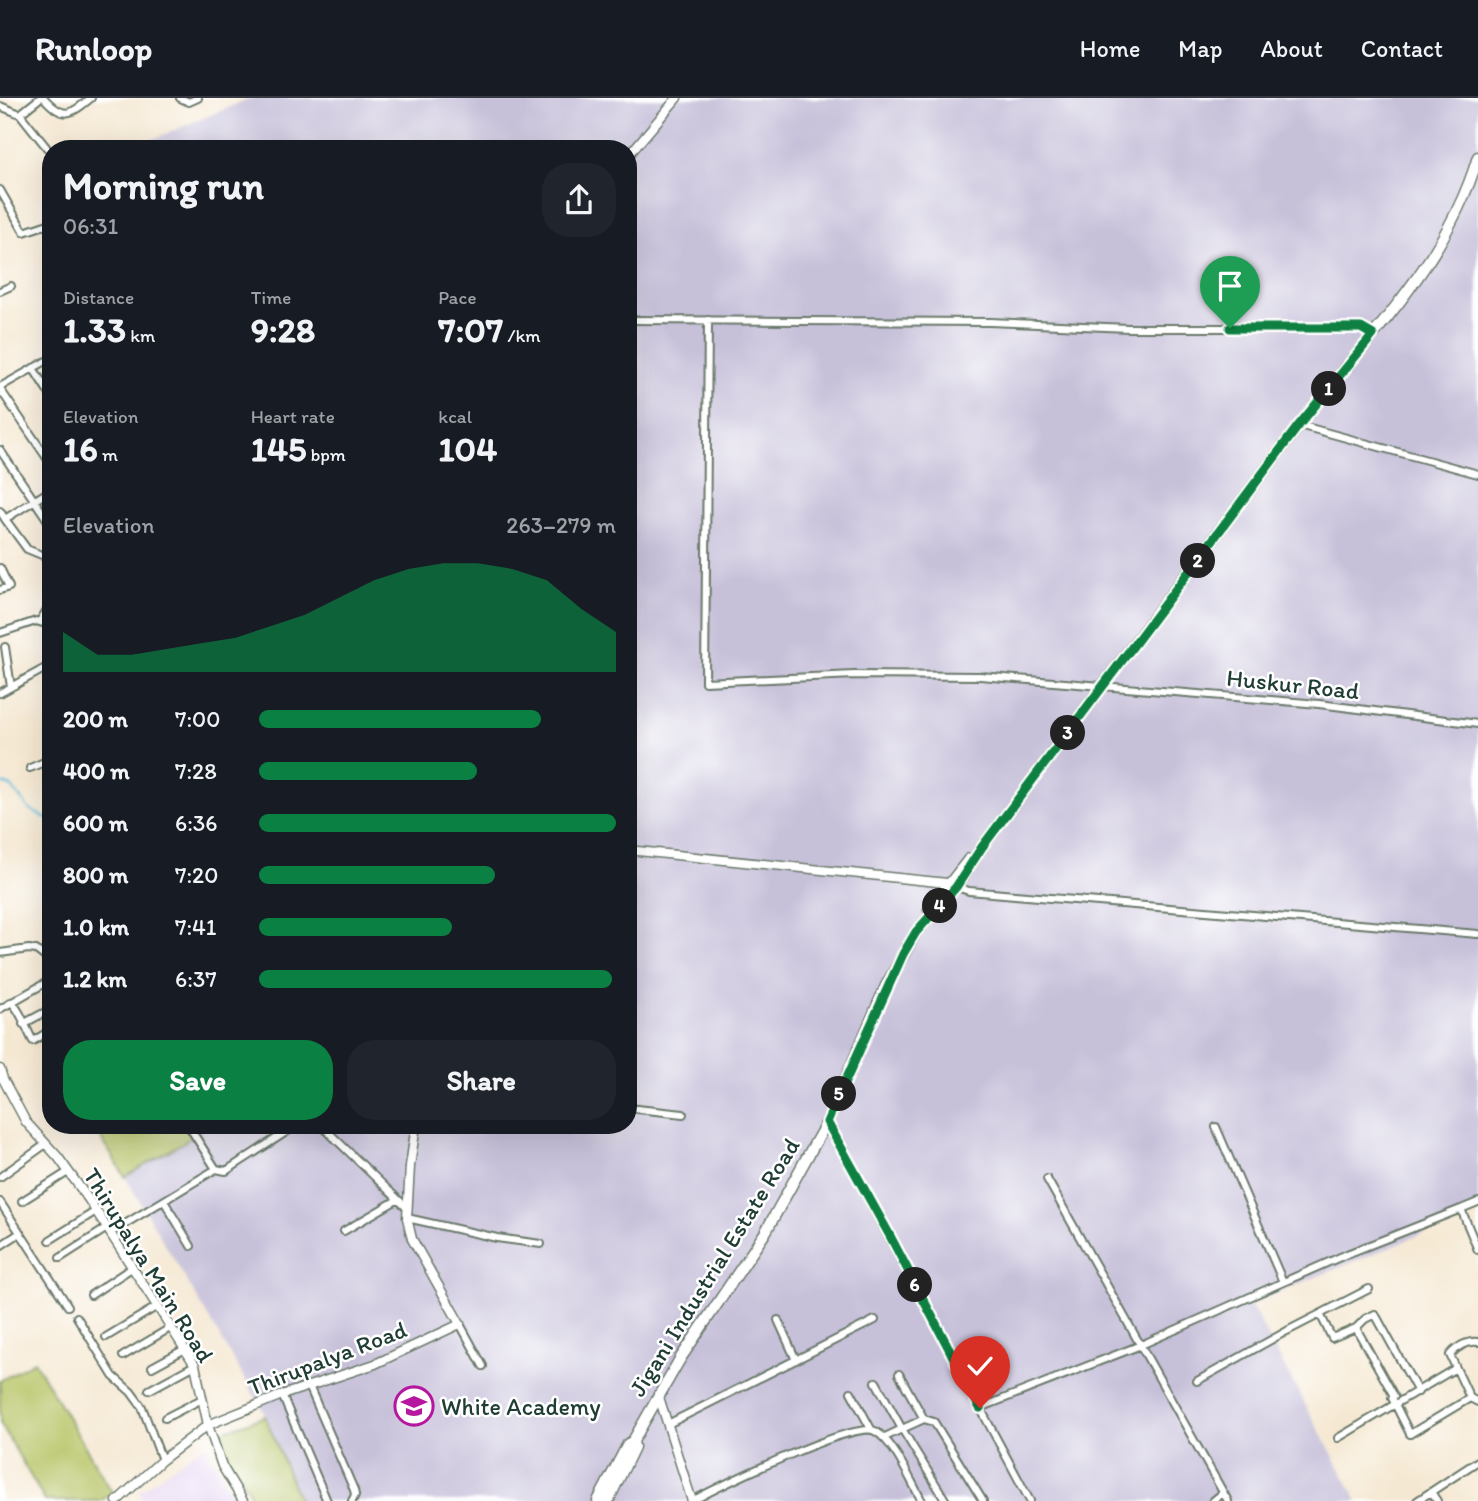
<!DOCTYPE html>
<html lang="en">
<head>
<meta charset="utf-8">
<style>
	:root { --surface:#171b24; --page:#20242c; --text:#f1f3f6; --muted:#9ea1a6; --line:#363941; --accent:#0b8043 }
	body { margin:0; font-family:Itim,sans-serif; background:var(--page); color:var(--text); height:100vh; display:flex; flex-direction:column; font-size:26px; white-space:nowrap }
	* { box-sizing:border-box; margin:0 }
	p { font-size:23px; color:var(--muted) }
	.icon { flex:none; width:38px; height:38px; fill:none; stroke:currentColor; stroke-width:2; stroke-linecap:round; stroke-linejoin:round }
	.map { position:relative; flex:1; overflow:hidden }
	.side { position:absolute; left:42px; top:42px; width:595px; height:994px; display:flex; flex-direction:column; background:var(--surface); border-radius:28px; box-shadow:0 7px 28px #0002 }
	.side>* { flex:none }
	.pin { position:absolute; display:grid; place-items:center; width:60px; height:60px; color:#fff; margin:-72px -30px; border-radius:50% 50% 50% 0; rotate:-45deg; box-shadow:0 0 7px #0007 }
	.pin .icon { rotate:45deg }
	.km { position:absolute; width:35px; height:35px; margin:-18px; border-radius:50%; background:#222; color:#fff; font-size:19px; line-height:35px; text-align:center }
	.round { display:grid; place-items:center; flex:none; width:74px; height:74px; border-radius:28px; background:var(--page) }
	.headline { display:flex; align-items:center; justify-content:space-between; height:119px; padding:0 21px }
	h1 { font-size:38px; font-weight:700; line-height:52px }
	.figures { display:grid; grid-template-columns:repeat(3,1fr); gap:10px; height:119px; padding:7px 21px }
	.figures div { display:grid; align-content:center }
	.figures b { font-size:35px; font-weight:700 }
	.figures small { font-size:19px; font-weight:400 }
	.figures p { font-size:19px }
	.chart { height:196px; padding:14px 21px }
	.chart p { display:flex; justify-content:space-between }
	.chart svg { width:100%; height:126px; margin-top:7px; fill:var(--accent); opacity:.7 }
	.button { display:flex; gap:14px; margin-top:auto; padding:14px 21px }
	.button a { flex:1; height:80px; border-radius:28px; background:var(--accent); color:#fff; font-size:28px; font-weight:700; line-height:80px; text-align:center }
	.button a+a { background:var(--page); color:var(--text) }
	ul { padding:0 21px; list-style:none; font-size:23px }
	li { display:grid; grid-template-columns:112px 84px 1fr; align-items:center; height:52px }
	li i { height:18px; border-radius:9px; background:var(--accent) }
	header { display:flex; align-items:center; gap:42px; box-sizing:border-box; height:98px; padding:0 35px; background:var(--surface); border-bottom:2px solid var(--line) }
	header strong { font-size:33px }
	nav { display:flex; gap:38px; margin-inline-start:auto; font-size:24px }
	.map>svg:first-child { display:block }
	.built { fill:#e4d3f1 }
	.industrial { fill:#c6c0d9 }
	.green { fill:#b8c567; stroke:#6c814e; stroke-width:2 }
	.lines { fill:none; stroke-linecap:round; stroke-linejoin:round }
	.stream { stroke:#5ebbdc; stroke-width:2 }
	.minor-casing { stroke:#6a796b; stroke-width:10 }
	.tertiary-casing { stroke:#6a796b; stroke-width:11 }
	.secondary-casing { stroke:#6a796b; stroke-width:13 }
	.minor { stroke:#fff; stroke-width:6 }
	.tertiary { stroke:#fff; stroke-width:8 }
	.secondary { stroke:#fff; stroke-width:10 }
	.route-casing { stroke:#fff; stroke-width:14 }
	.route { stroke:#0b8043; stroke-width:9 }
	.labels { text-anchor:middle; dominant-baseline:central; stroke-width:5; stroke-linejoin:round; paint-order:stroke }
	.street-label { font-size:24px; fill:#1f3d34; stroke:#fff }
	.poi-label { font-size:24px; fill:#1f3d34; stroke:#fff; text-anchor:start }
</style>
</head>
<body>
<header>
<strong>Runloop</strong>
<nav><a>Home</a><a>Map</a><a>About</a><a>Contact</a></nav>
</header>
<div class="map">
<svg width="1478" height="1403" viewBox="0 0 1478 1403">
	<rect width="100%" height="100%" fill="#fff"/>
	<filter id="ink" filterUnits="userSpaceOnUse"><feTurbulence type="fractalNoise" baseFrequency=".0143" numOctaves="2"/><feDisplacementMap in="SourceGraphic" scale="14" xChannelSelector="R" yChannelSelector="G"/><feConvolveMatrix kernelMatrix="1 2 1 2 8 2 1 2 1" color-interpolation-filters="sRGB"/></filter>
	<filter id="wash" filterUnits="userSpaceOnUse"><feTurbulence type="fractalNoise" baseFrequency=".00686" numOctaves="4" result="noise"/><feDisplacementMap in="SourceGraphic" scale="28" xChannelSelector="R" yChannelSelector="G"/><feGaussianBlur stdDeviation="1.57" result="paint"/><feColorMatrix in="noise" values="0 0 0 0 0 0 0 0 0 0 0 0 0 0 0 0 0 1.4 0 .05"/><feComposite in="paint" operator="in"/></filter>
	<g filter="url(#wash)">
		<rect width="100%" height="100%" fill="#f5e8d2"/>
		<path class="built" d="M205,1346L235,1403H142L139,1394Z"/>
		<path class="industrial" d="M251,0H1478V1113L1250,1206L1358,1403H299L262,1310L125,1079L191,1039L184,1027H628V51H158L151,42Z"/>
		<path class="green" d="M93,1027H184L192,1039L125,1079Z
			M34,1263L112,1394L101,1403H45L0,1325V1283Z
			M265,1318L299,1403H254L224,1349L220,1334Z"/>
		<g class="lines">
			<path class="stream" d="M0,685L11,688L29,711L51,723"/>
		</g>
	</g>
	<g filter="url(#ink)">
		<g class="lines">
			<g class="minor-casing">
				<path id="minor" d="M44,0C64,22 70,17 91,0
					M180,0L189,4L198,0
					M0,8L20,16L47,50
					M20,16L40,0
					M0,92L24,134L51,125
					M0,193L11,188
					M628,222L990,224L1128,230H1361L1373,237
					M708,222L705,584L854,577L980,578L1319,606L1478,626
					M33,270L51,298
					M0,289L46,263
					M0,291L51,366
					M1299,327L1478,376
					M0,352L51,427
					M0,413L5,421L51,392
					M5,421L27,451L44,458L51,470
					M0,470L9,489L0,492
					M40,523L51,505
					M0,535L36,523L46,526L51,535
					M5,549L11,589
					M0,595L51,567
					M30,670L51,661
					M956,789L969,793L1015,797L1478,836
					M0,855L29,851L36,852L45,859L51,857
					M11,904C21,912 26,931 33,943L51,932
					M0,911L47,884
					M23,926L51,911
					M628,1010L683,1016
					M827,1024L1030,1403
					M188,1027L216,1071
					M321,1027L408,1111
					M1216,1029L1283,1184
					M0,1079L46,1046
					M1047,1081L1228,1403
					M22,1103L68,1074
					M164,1103L191,1148
					M0,1104L68,1208
					M1478,1104L1461,1111L1478,1152
					M407,1120L497,1140L541,1146
					M344,1133L397,1102
					M110,1135L216,1071L226,1073L297,1027
					M50,1142L96,1113
					M0,1148L20,1135
					M60,1160L107,1130
					M91,1197L133,1169
					M1320,1216L1332,1240L1356,1230
					M77,1219L113,1278L131,1294L142,1309L162,1362
					M778,1222L796,1262
					M460,1226L483,1268
					M106,1239L156,1209
					M1478,1244C1468,1242 1457,1249 1450,1257L1470,1300L1478,1304
					M123,1258L170,1230
					M152,1269L185,1251
					M899,1276L924,1321
					M1197,1283L1287,1233L1369,1191
					M876,1284L902,1331L924,1321L934,1324L983,1403
					M309,1288L354,1392L355,1397L352,1403
					M149,1292L195,1267
					M851,1294L871,1331
					M1418,1294L1375,1216L1365,1221L1356,1230L1394,1298L1392,1300L1410,1336L1470,1300
					M282,1297L327,1403
					M980,1310L1141,1247L1347,1156L1461,1111
					M165,1320L202,1301
					M668,1326L875,1222
					M885,1339L902,1331L946,1403
					M1338,1340L1456,1270
					M1431,1394L1437,1403
					M692,1403C718,1389 854,1322 875,1333C894,1343 911,1384 922,1403
					M1213,1403L1223,1395
					M1417,1403L1478,1363"/>
			</g>
			<g class="tertiary-casing">
				<path id="tertiary" d="M628,58L677,0
					M628,752L947,785
					M0,971L3,981L26,1024L58,1059L89,1102L195,1267L208,1327L222,1368L243,1403
					M658,1296L692,1403
					M117,1403L162,1362L208,1327L282,1297L375,1266L460,1226L412,1141L407,1120L410,1068L416,1027"/>
			</g>
			<g class="secondary-casing">
				<path id="secondary" d="M929,812L969,761
					M598,1403L628,1346L633,1343
					M608,1403L634,1349L633,1343L680,1261L765,1135L806,1061L827,1024L886,888L916,834L956,789L982,749C1087,609 1191,469 1297,330C1364,242 1445,169 1478,59"/>
			</g>
			<use href="#minor" class="minor"/>
			<use href="#tertiary" class="tertiary"/>
			<use href="#secondary" class="secondary"/>
		</g>
	</g>
	<g class="lines" filter="url(#ink)">
		<g class="route-casing">
			<path id="route" d="M980,1310L889,1136L827,1024L903,856L916,834L956,789L982,749L1299,327L1373,237L1361,230H1230"/>
		</g>
		<use href="#route" class="route"/>
	</g>
	<defs>
		<g id="school-ring" transform="scale(2.0125)"><circle r="9.5" fill="#fff" stroke="#b5179e" stroke-width="1.5"/><path d="M0-5L7-2L0 1L-7-2ZM-4 1L0 2.5L4 1V4Q0 6-4 4Z" fill="#b5179e"/></g>
	</defs>
	<g fill-rule="evenodd">
		<use href="#school-ring" x="414" y="1308"/>
	</g>
	<g class="labels">
		<g class="street-label">
			<text transform="translate(1293 586) rotate(6)">Huskur Road</text>
			<text transform="translate(149 1167) rotate(58)">Thirupalya Main Road</text>
			<text transform="translate(714 1169) rotate(-58)">Jigani Industrial Estate Road</text>
			<text transform="translate(327 1260) rotate(-21)">Thirupalya Road</text>
		</g>
		<g class="poi-label">
			<text x="441" y="1308">White Academy</text>
		</g>
	</g>
</svg>
<div class="pin" style="left:1230px;top:230px;background:#1e9e55"><svg class="icon" aria-label="arrive" viewBox="0 0 24 24"><path d="M6 21V4h12l-3 4 3 4H6"/></svg></div>
<div class="pin" style="left:980px;top:1310px;background:#d93025"><svg class="icon" aria-label="check" viewBox="0 0 24 24"><path d="M5 12l5 5 9-10"/></svg></div>
<b class="km" style="left:1329px;top:291px">1</b>
<b class="km" style="left:1198px;top:463px">2</b>
<b class="km" style="left:1068px;top:635px">3</b>
<b class="km" style="left:940px;top:808px">4</b>
<b class="km" style="left:839px;top:996px">5</b>
<b class="km" style="left:915px;top:1187px">6</b>
<section class="side">
<div class="headline"><div><h1>Morning run</h1><p>06:31</p></div><a class="round"><svg class="icon" aria-label="share" viewBox="0 0 24 24"><path d="M12 15V3M7 8l5-5 5 5M5 13v7h14v-7"/></svg></a></div>
<div class="figures">
<div><p>Distance</p><b>1.33<small> km</small></b></div>
<div><p>Time</p><b>9:28</b></div>
<div><p>Pace</p><b>7:07<small> /km</small></b></div>
</div>
<div class="figures">
<div><p>Elevation</p><b>16<small> m</small></b></div>
<div><p>Heart rate</p><b>145<small> bpm</small></b></div>
<div><p>kcal</p><b>104</b></div>
</div>
<div class="chart"><p><span>Elevation</span>263–279 m</p>
<svg viewBox="0 0 160 44" preserveAspectRatio="none"><path d="M0 44V30L10 38L20 38L30 36L40 34L50 32L60 28L70 24L80 18L90 12L100 8L110 6L120 6L130 8L140 12L150 22L160 30V44z"/></svg>
</div>
<ul>
<li><b>200 m</b>7:00<i style="width:79%"></i></li>
<li><b>400 m</b>7:28<i style="width:61%"></i></li>
<li><b>600 m</b>6:36<i style="width:100%"></i></li>
<li><b>800 m</b>7:20<i style="width:66%"></i></li>
<li><b>1.0 km</b>7:41<i style="width:54%"></i></li>
<li><b>1.2 km</b>6:37<i style="width:99%"></i></li>
</ul>
<div class="button"><a>Save</a><a>Share</a></div>
</section>
</div>
</body>
</html>
